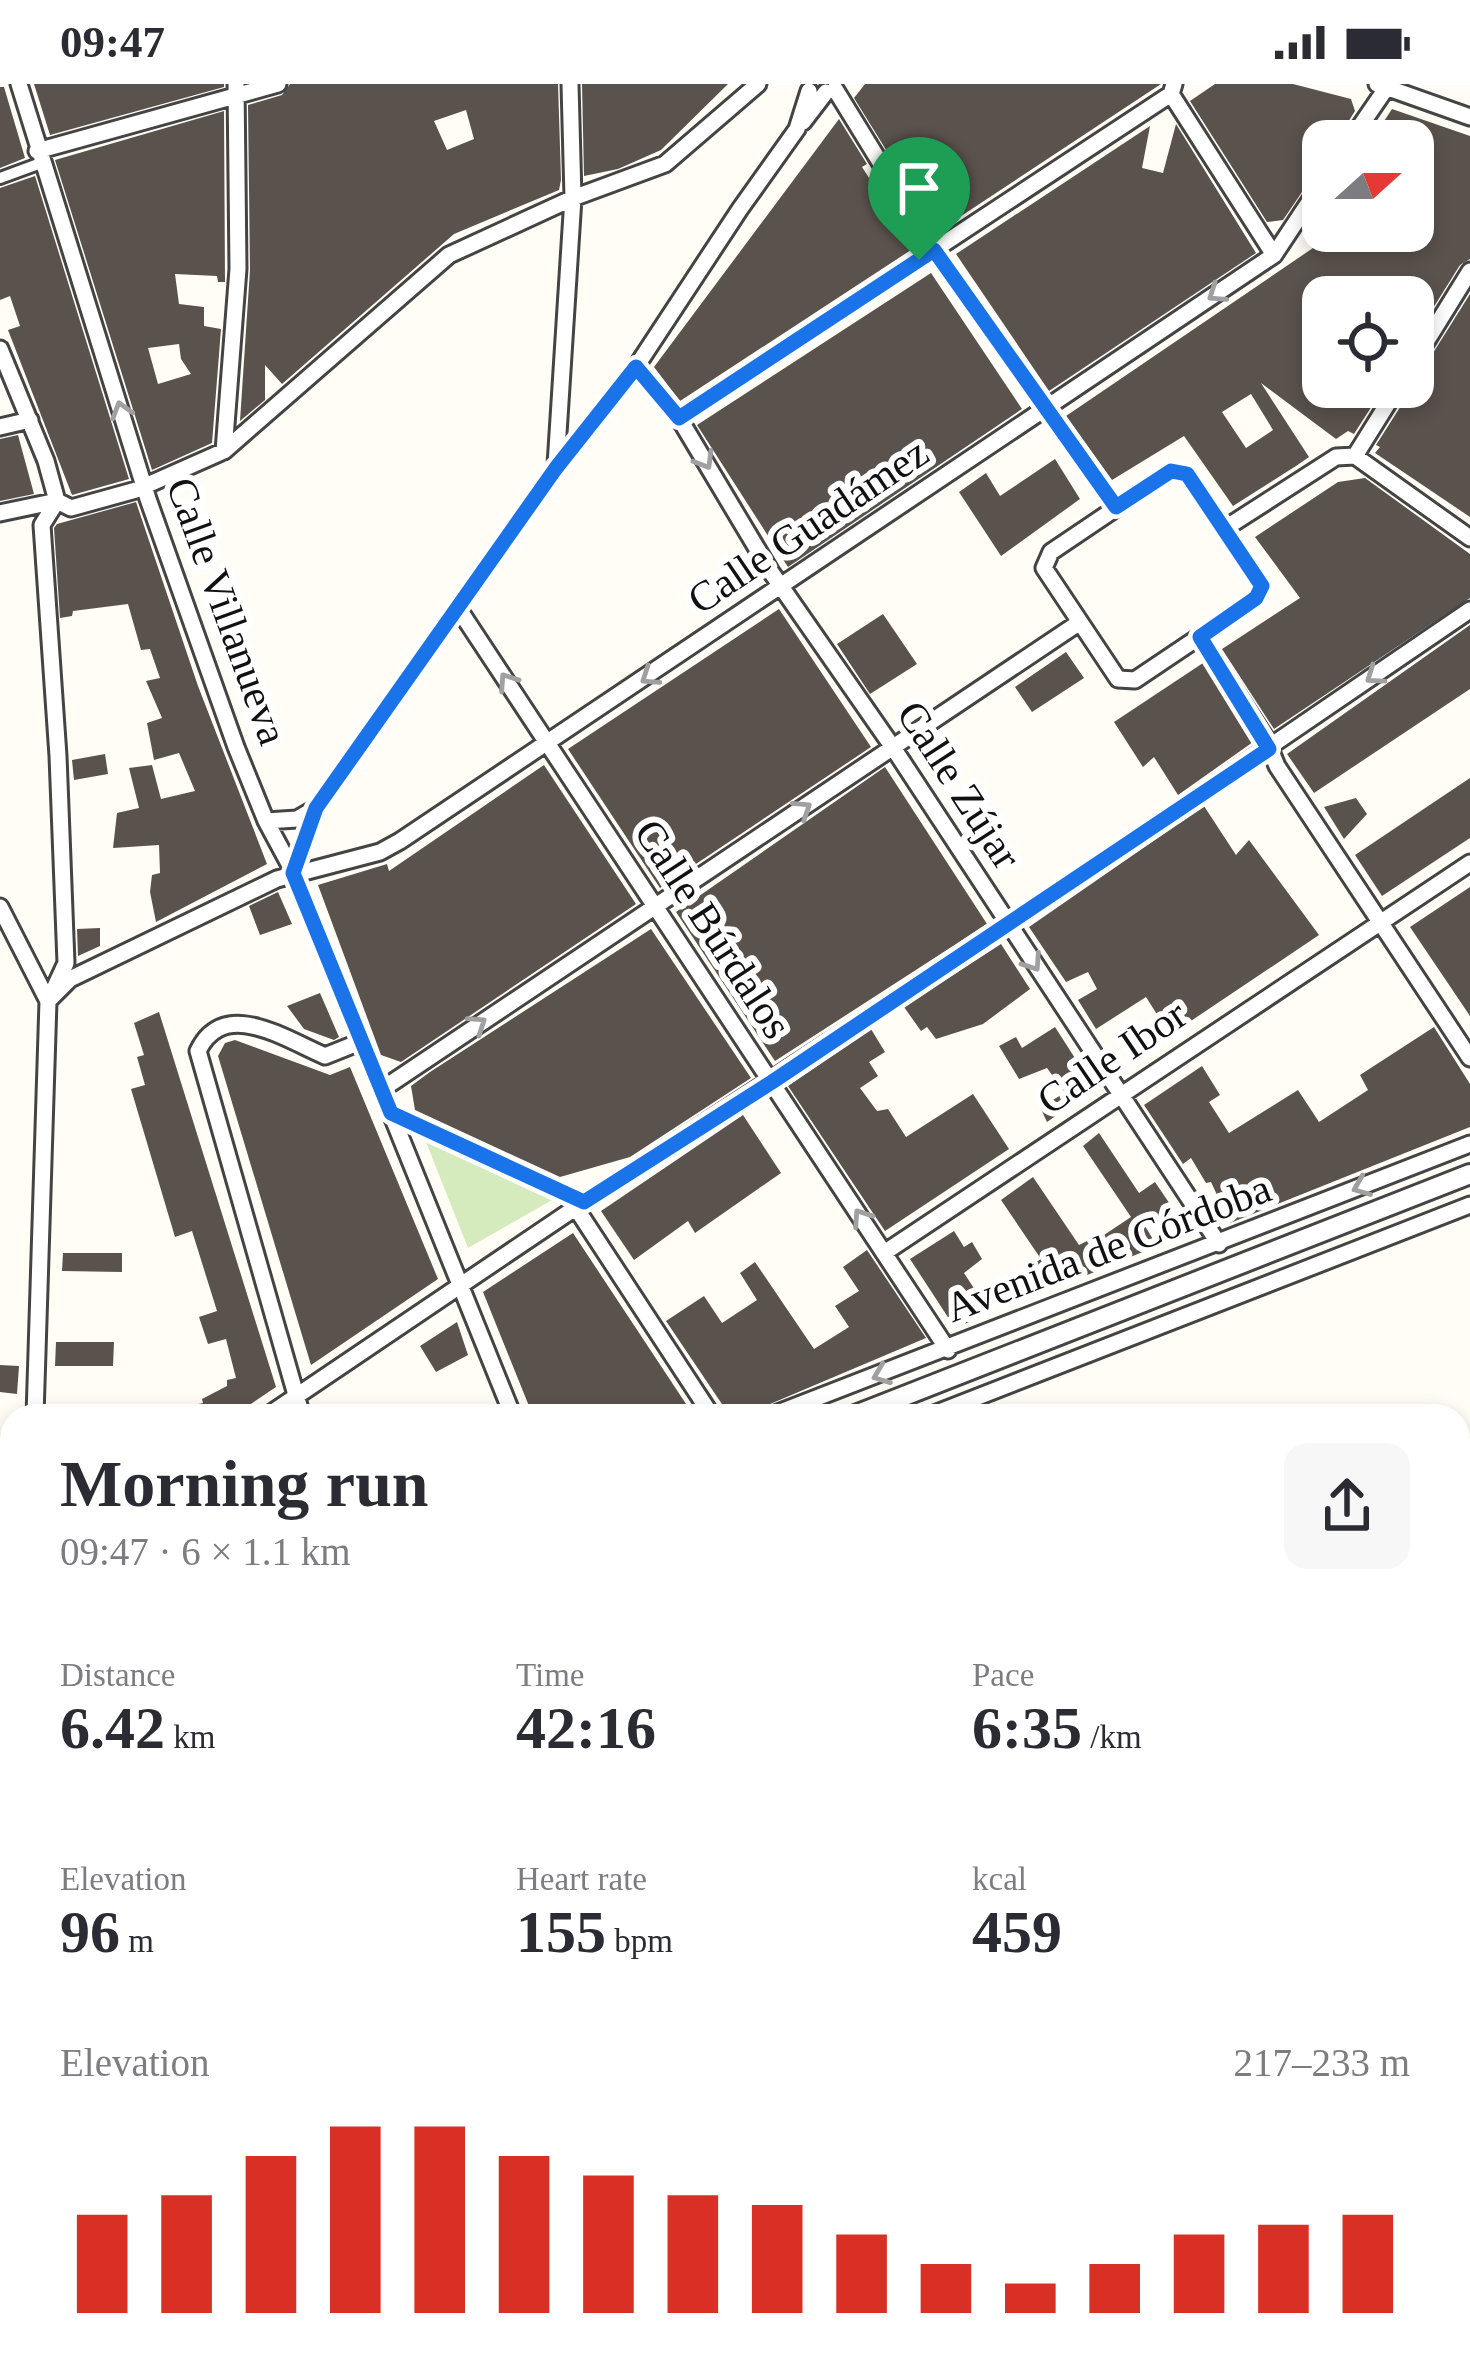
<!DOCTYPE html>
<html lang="en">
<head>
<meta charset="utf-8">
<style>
	:root { --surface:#fff; --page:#f7f7f7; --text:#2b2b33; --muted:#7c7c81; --accent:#d93025 }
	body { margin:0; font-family:Georgia,serif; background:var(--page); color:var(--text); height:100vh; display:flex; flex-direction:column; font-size:45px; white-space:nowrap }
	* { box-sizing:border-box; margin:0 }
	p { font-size:39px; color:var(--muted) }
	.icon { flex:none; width:66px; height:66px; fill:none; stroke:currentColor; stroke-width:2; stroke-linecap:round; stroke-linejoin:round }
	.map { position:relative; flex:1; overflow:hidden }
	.details { position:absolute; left:0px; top:1320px; width:1470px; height:972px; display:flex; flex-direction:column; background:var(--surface); border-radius:36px 36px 0 0; box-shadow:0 6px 18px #0003 }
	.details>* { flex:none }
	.needle { width:78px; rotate:69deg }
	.tools { position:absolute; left:1302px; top:36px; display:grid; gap:24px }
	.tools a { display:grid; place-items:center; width:132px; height:132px; border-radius:24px; background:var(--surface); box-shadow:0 6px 18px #0003; font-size:60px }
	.pin { position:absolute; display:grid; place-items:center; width:102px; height:102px; color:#fff; margin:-123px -51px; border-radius:50% 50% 50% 0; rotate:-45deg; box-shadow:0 0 12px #0007 }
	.pin .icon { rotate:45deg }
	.round { display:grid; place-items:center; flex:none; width:126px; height:126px; border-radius:24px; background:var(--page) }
	.head { display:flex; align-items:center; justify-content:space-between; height:204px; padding:0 60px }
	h1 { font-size:66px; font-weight:700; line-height:90px }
	.metrics { display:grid; grid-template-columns:repeat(3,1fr); gap:18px; height:204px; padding:12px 60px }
	.metrics div { display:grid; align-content:center }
	.metrics b { font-size:60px; font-weight:700 }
	.metrics small { font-size:33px; font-weight:400 }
	.metrics p { font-size:33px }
	.chart { height:336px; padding:24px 60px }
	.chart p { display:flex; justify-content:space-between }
	.chart svg { width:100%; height:216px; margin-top:12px; stroke:var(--accent); stroke-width:6 }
	.status { display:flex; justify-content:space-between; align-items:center; height:84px; padding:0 60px; background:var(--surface); direction:ltr }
	.status svg { height:33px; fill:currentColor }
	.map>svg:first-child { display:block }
	.green { fill:#d5ebbd }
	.building { fill:#5a524d; fill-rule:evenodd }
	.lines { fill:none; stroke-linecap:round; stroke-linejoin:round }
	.pedestrian-casing { stroke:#444; stroke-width:16 }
	.minor-casing { stroke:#444; stroke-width:21 }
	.tertiary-casing { stroke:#444; stroke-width:24 }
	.path { stroke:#333; stroke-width:3; stroke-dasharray:12 6; stroke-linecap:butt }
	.pedestrian { stroke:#fff; stroke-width:10 }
	.minor { stroke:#fff; stroke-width:15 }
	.tertiary { stroke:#fff; stroke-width:18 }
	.oneway { stroke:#a0a0a0 }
	.route-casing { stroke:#fff; stroke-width:24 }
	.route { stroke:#1a73e8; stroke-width:15 }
	.labels { text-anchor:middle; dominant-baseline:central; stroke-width:12; stroke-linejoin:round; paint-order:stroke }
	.street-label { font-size:42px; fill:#111; stroke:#fff }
</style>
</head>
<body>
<div class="status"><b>09:47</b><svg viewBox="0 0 49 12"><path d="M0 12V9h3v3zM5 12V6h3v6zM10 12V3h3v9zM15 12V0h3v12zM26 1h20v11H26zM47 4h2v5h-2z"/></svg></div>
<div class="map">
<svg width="1470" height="2292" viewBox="0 0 1470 2292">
	<rect width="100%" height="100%" fill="#fffdf5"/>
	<path class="green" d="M426,1058L552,1116L468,1164Z"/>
	<path class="building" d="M34,0H224V3L50,51Z
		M290,0H558L561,96L559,106L454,150L282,300L265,281V316L240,337L250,186L248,21L282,11ZM466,26L474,55L447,66L434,37Z
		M582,0H728L661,66L618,85L584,92Z
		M865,0H1161L937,148L854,14Z
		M1215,0H1293L1351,15L1355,27L1336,57H1323V77L1283,136L1267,138L1190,17Z
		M0,3H4L25,74L0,84Z
		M1392,25L1470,52V175L1460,181L1413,256V213H1323V303H1384L1354,350L1348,347L1336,355L1261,299L1309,373L1296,382L1233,422L1184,352L1112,396L1066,332L1338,147H1413V57H1371ZM1251,310L1273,346L1246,364L1222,328Z
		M224,27L225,198H218L217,192L175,190L179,220L204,223V242L221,245L212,359L152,386L55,76ZM179,260L181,275L191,290L158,300L148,264Z
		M839,35L867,80L862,83L914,164L680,317L654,283Z
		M1176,40L1256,169L1049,307L956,170L1150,42L1142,84L1163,89Z
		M35,92L129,395L72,411L8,246L20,242L10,212L0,216V104Z
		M931,189L1022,325L788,483L697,341Z
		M1470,210V433L1375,369L1380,363L1376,361L1413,303V291L1423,285Z
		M18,351L34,410L0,417V355Z
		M1055,375L1080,415L1001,472L959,408L986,389L1000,412Z
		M1365,394L1470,470V514L1274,645L1222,565L1300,514L1255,453L1338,398Z
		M136,418L198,602L267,780L156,838L150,808L152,791L160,789L159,761L113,764L117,729L139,724L129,684L152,681L161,715L195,707L179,669L154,676L147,639L162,634L146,597L160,594L150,565L141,566L128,520L73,527L72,532L60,534L54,444L57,440Z
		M779,525L871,663L660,804L568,665Z
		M883,530L917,580L870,610L837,560Z
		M1470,541V605L1314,709L1287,670Z
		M1066,568L1084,594L1032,628L1015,603Z
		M1203,579L1253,658L1178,711L1154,673L1143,683L1114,638Z
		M105,670L108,690L74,696L72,676Z
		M544,681L636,820L401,978L381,971L318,801L387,780L389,787Z
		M885,683L987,840L775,977L676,828Z
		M1470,694V754L1382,812L1355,771Z
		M1356,714L1367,730L1344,755L1324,723Z
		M1204,722L1236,771L1249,756L1319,851L1170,951L1146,913L1096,945L1078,916L1097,905L1088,888L1066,898L1029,843Z
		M1470,803V932L1410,843Z
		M278,808L292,840L260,851L249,822Z
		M100,844V862L78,872L77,845Z
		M651,845L751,994L630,1073L560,1093L415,1026L411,1002L430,988Z
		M1001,860L1030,905L983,940L936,955L927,943L921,947L904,923Z
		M320,909L339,953L334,956L304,945L287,922Z
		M159,928L276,1303L233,1332H172L171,1326L203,1319L202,1315L227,1302V1296L236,1294L226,1255L208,1260L199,1233L217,1227L192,1147L175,1153L131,1005L145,1001L137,973L144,971L134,939Z
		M1055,943L1089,996L1095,993L1100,1001L1047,1038L1040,1023L1065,1009L1047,984L1019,995L999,962L1016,953L1022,964Z
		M1434,943L1470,1000V1043L1230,1139L1211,1098L1206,1099L1191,1074L1183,1080L1144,1021L1202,982L1220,1011L1209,1018L1229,1049L1298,1006L1319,1038L1368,1006L1360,991Z
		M871,945L885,968L869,978L878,992L860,1004L877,1027L888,1025L906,1053L973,1010L1009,1065L885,1147L788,1002Z
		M235,956L330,991L350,983L438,1195L311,1281L218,972L225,959Z
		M743,1031L781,1089L695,1149L688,1137L634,1176L601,1127Z
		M1099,1049L1139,1109L1155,1098L1176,1129L1145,1142L1157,1162L1027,1216L1012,1193L1041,1175L1001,1116L1033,1093L1079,1161L1099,1151L1101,1153L1131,1133L1083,1062Z
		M954,1147L964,1163L972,1158L982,1175L964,1189L990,1229L955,1244L910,1175Z
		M573,1149L694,1332H533L483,1208Z
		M867,1166L926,1254L763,1323L730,1332L666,1237L704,1212L722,1239L757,1216L740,1189L755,1178L814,1265L849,1243L835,1222L859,1207L843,1183Z
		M63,1169H122V1188L62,1187Z
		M457,1238L468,1271L436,1288L420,1262Z
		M56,1258H114L113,1282H55Z
		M0,1281L19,1282L17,1310L0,1308Z"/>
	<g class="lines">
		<g class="pedestrian-casing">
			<path id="pedestrian" d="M0,94L41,79
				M0,1412L12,1413"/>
		</g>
		<g class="minor-casing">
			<path id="minor" d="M19,0L148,415L236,663L266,737L294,789L513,1332
				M1377,0L1470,33
				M835,5L934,166L1116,423
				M1171,10L1274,171
				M803,38L826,8
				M1350,57L1387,3
				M37,67L278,0
				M0,265L46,377L57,417
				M1413,279L1470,187
				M636,283L679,334L771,488L894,665L1219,1160
				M679,334L1171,10L1174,0
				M0,343L30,336
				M224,367L238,185L236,0
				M1355,372L1470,454
				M1355,372L1398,303
				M556,381L573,114L570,0
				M1171,387L1187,390L1262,502L1257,514L1135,596L1118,595L1044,484L1051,468Z
				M57,417L71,424L136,406L224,367L449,171L573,114L665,80L758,0
				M0,429L57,417
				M1224,445L1336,373L1355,372
				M458,524L948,1266
				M1200,553L1266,655L1277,682L1470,974
				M266,737L297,735L316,724
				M294,789L316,724L556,384L636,283L740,125L797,45L809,7
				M0,823L48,917L35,1332
				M54,905L66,879L58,672L42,441L57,417
				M48,917L70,895L277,795L380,768L400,757L1274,171L1323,97
				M381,1006L1080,538
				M391,1029L584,1118
				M576,1124L712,1332
				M884,1169L1470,779
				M267,1332L584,1118L1008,841L1470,526
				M302,1332L198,967C224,913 285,955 325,972L360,958
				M770,1332L1470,1060
				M929,1332L1470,1121
				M0,1604L12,1602
				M0,1660L12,1658"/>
		</g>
		<g class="tertiary-casing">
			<path id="tertiary" d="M853,1332L1470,1090
				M0,1633L12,1631"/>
		</g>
		<path class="path" d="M1458,1644L1470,1654
			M0,1846C7,1790 14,1735 7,1679
			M1458,2015L1470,2010
			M0,2021L12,2019
			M258,2280L267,2292
			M682,2280L686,2292
			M866,2280L870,2292
			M885,2280L897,2292
			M760,2292L789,2280"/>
		<use href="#pedestrian" class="pedestrian"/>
		<use href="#minor" class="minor"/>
		<use href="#tertiary" class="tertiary"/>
	</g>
	<defs><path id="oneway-chevron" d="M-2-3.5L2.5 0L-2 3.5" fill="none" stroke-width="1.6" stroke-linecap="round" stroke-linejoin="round" transform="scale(3)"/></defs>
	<g class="oneway">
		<use href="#oneway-chevron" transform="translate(1216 210) rotate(146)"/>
		<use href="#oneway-chevron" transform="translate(121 326) rotate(-107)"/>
		<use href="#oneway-chevron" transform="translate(705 377) rotate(59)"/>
		<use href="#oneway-chevron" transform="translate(1374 592) rotate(145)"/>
		<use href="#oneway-chevron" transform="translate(649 593) rotate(146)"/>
		<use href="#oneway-chevron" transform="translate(507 597) rotate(-124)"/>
		<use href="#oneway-chevron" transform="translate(803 725) rotate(-33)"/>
		<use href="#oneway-chevron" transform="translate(1033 879) rotate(56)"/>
		<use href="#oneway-chevron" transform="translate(478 940) rotate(-34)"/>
		<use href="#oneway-chevron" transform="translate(1361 1103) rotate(158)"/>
		<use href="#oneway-chevron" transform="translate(861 1133) rotate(-124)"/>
		<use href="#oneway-chevron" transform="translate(881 1291) rotate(159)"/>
	</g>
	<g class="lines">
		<g class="route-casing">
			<path id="route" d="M934,166L1116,423L1171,387L1187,390L1262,502L1256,514L1200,553L1269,665L772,998L584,1118L391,1029L293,789L316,724L556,384L636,283L679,334Z"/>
		</g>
		<use href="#route" class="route"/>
	</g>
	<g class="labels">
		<g class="street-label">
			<text transform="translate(808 442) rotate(-34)">Calle Guadámez</text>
			<text transform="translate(227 527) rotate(70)">Calle Villanueva</text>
			<text transform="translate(959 701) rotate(57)">Calle Zújar</text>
			<text transform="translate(713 845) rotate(57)">Calle Búrdalos</text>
			<text transform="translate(1112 973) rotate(-34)">Calle Ibor</text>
			<text transform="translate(1108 1164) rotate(-21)">Avenida de Córdoba</text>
		</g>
	</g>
</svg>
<div class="tools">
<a><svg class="needle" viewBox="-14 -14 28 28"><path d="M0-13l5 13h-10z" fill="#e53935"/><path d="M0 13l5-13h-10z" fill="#7c7c81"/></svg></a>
<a><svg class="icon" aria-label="locate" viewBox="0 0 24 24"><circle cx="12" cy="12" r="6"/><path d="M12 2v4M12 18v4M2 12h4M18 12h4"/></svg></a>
</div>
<div class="pin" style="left:919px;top:176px;background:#1e9e55"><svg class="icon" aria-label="arrive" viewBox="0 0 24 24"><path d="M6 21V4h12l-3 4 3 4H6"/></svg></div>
<section class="details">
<div class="head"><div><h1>Morning run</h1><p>09:47 · 6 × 1.1 km</p></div><a class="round"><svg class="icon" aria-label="share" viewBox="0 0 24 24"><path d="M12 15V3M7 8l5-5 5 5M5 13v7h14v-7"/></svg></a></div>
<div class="metrics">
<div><p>Distance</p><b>6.42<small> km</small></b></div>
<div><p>Time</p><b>42:16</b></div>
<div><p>Pace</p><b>6:35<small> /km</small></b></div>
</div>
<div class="metrics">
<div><p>Elevation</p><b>96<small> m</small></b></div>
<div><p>Heart rate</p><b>155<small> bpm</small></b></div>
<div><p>kcal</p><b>459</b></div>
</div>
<div class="chart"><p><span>Elevation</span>217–233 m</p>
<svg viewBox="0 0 160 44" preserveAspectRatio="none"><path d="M5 44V24M15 44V20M25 44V12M35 44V6M45 44V6M55 44V12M65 44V16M75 44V20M85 44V22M95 44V28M105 44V34M115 44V38M125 44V34M135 44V28M145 44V26M155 44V24"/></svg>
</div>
</section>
</div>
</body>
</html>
